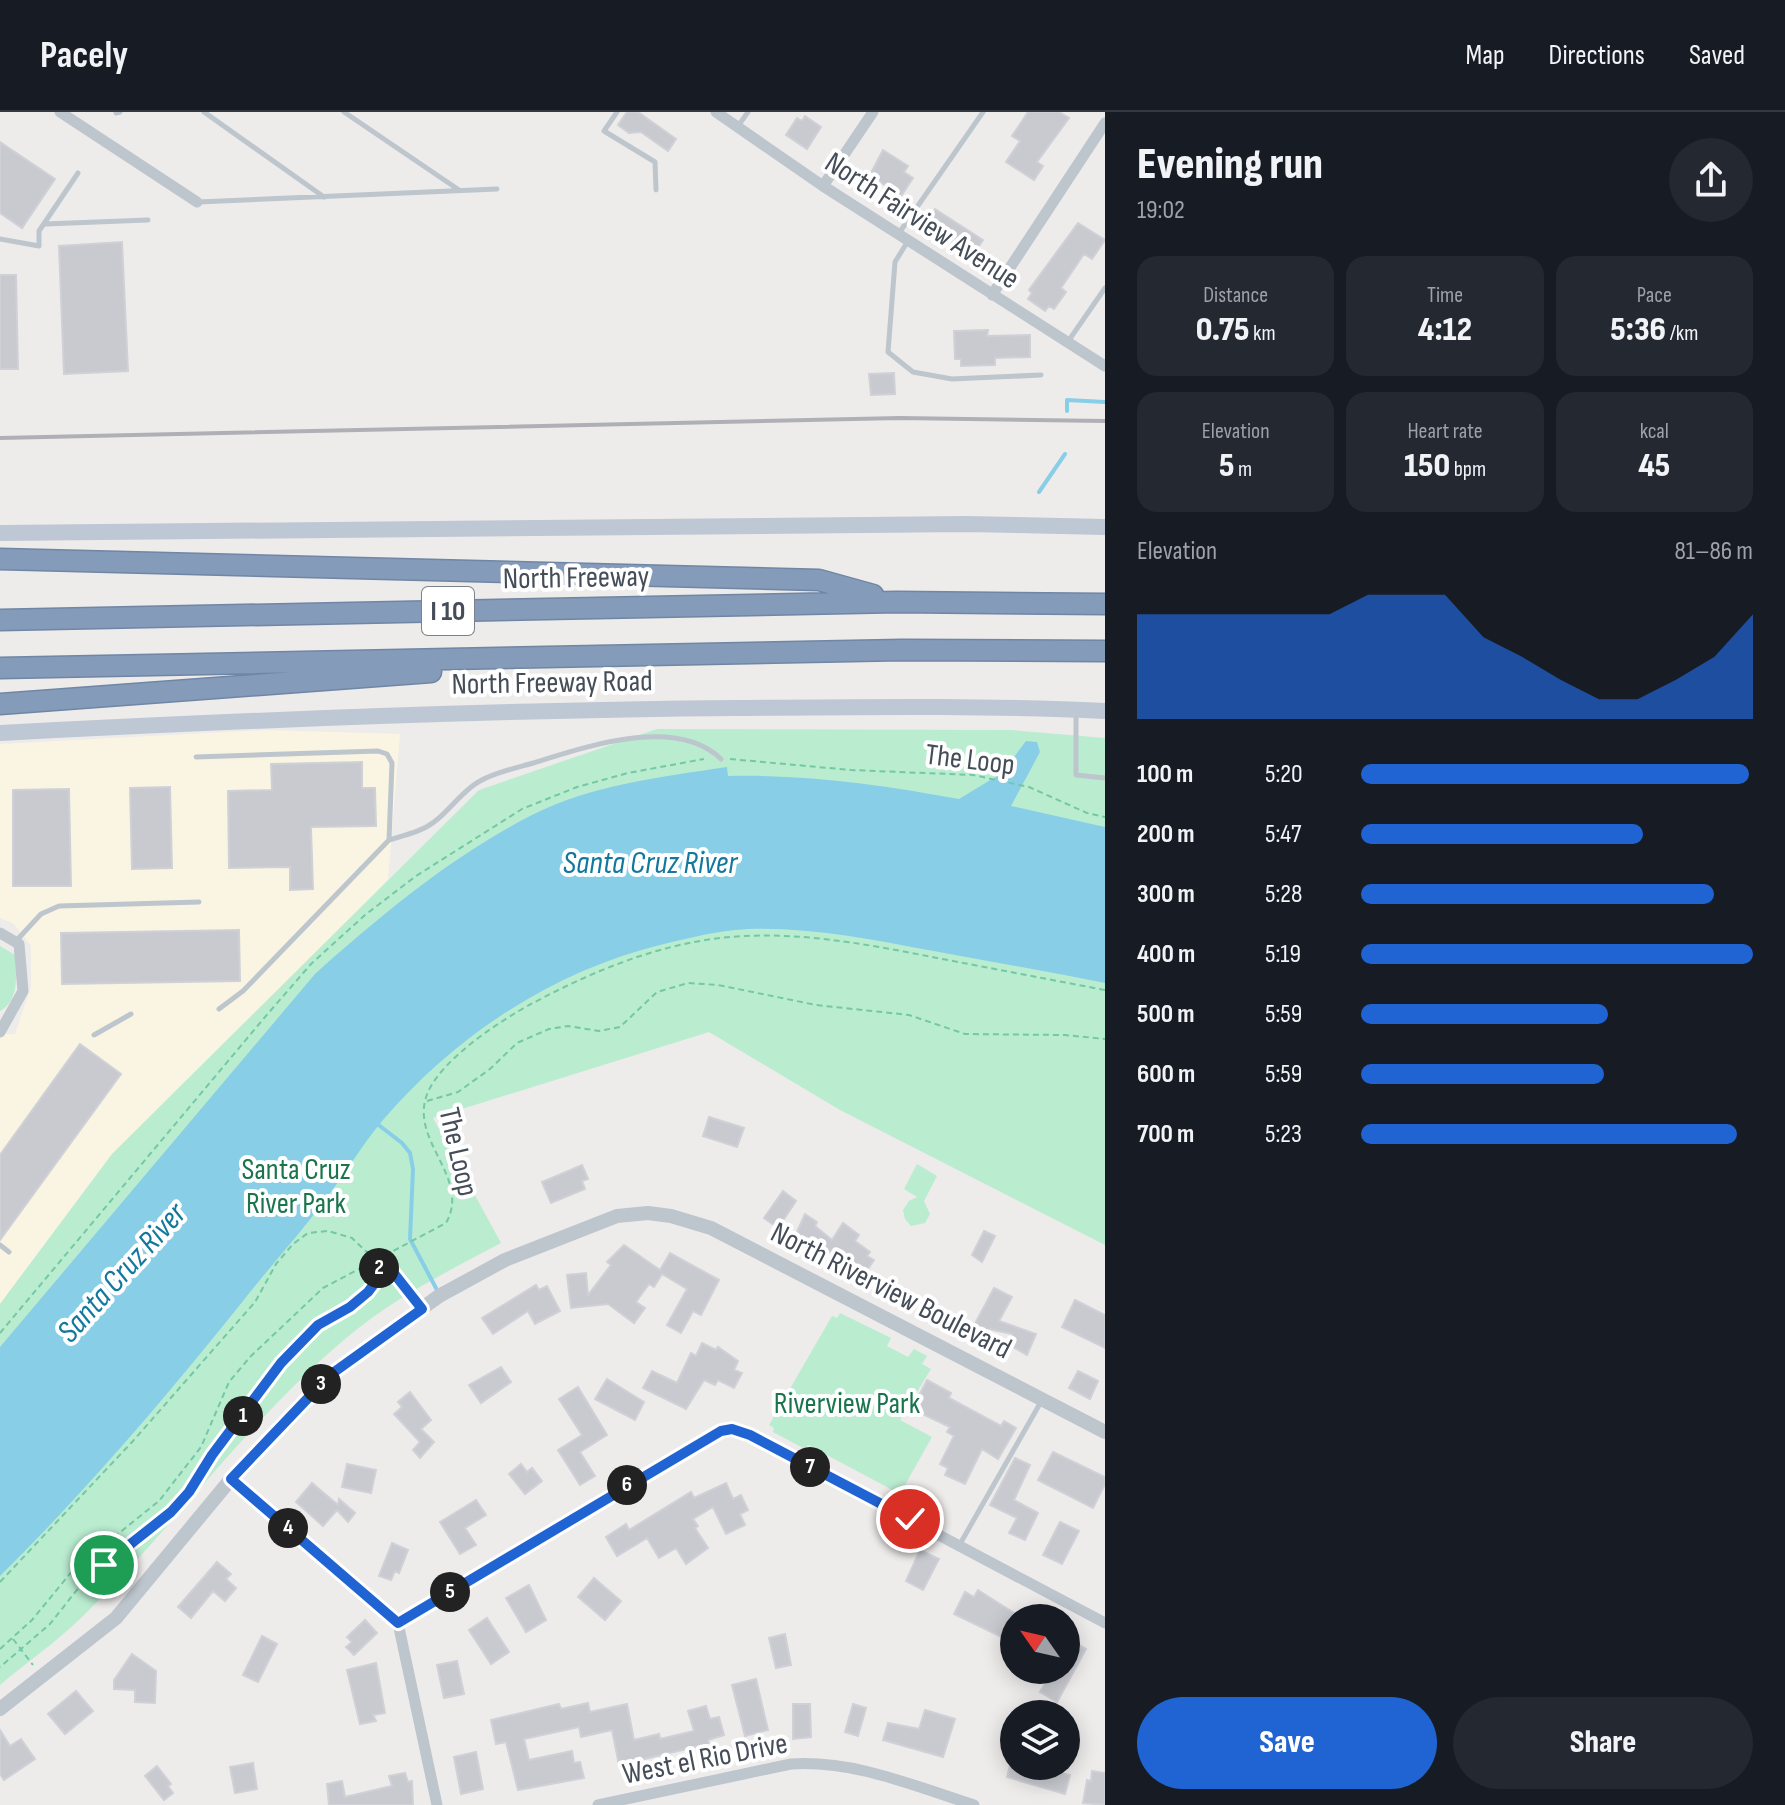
<!DOCTYPE html>
<html lang="en">
<head>
<meta charset="utf-8">
<style>
	:root { --surface:#171b24; --page:#242831; --text:#f1f3f6; --muted:#9ea1a6; --line:#363941; --accent:#2064d3 }
	body { margin:0; font-family:"Sofia Sans Condensed",sans-serif; background:var(--page); color:var(--text); height:100vh; display:flex; flex-direction:column; font-size:30px; white-space:nowrap }
	* { box-sizing:border-box; margin:0 }
	p { font-size:26px; color:var(--muted) }
	.icon { flex:none; width:44px; height:44px; fill:none; stroke:currentColor; stroke-width:2; stroke-linecap:round; stroke-linejoin:round }
	.map { position:relative; flex:1; overflow:hidden }
	.drawer { display:flex; flex-direction:column; background:var(--surface); width:680px }
	.drawer>* { flex:none }
	.needle { width:52px; rotate:304deg }
	.controls { position:absolute; left:1000px; top:1492px; display:grid; gap:16px }
	.controls a { display:grid; place-items:center; width:80px; height:80px; border-radius:50%; background:var(--surface); box-shadow:0 4px 20px #0003; font-size:40px }
	.pin { position:absolute; display:grid; place-items:center; width:68px; height:68px; color:#fff; margin:-34px; border:4px solid #fff; border-radius:50%; box-shadow:0 2px 8px #0007 }
	.km { position:absolute; width:40px; height:40px; margin:-20px; border-radius:50%; background:#222; color:#fff; font-size:22px; line-height:40px; text-align:center }
	.round { display:grid; place-items:center; flex:none; width:84px; height:84px; border-radius:42px; background:var(--page) }
	.head { display:flex; align-items:center; justify-content:space-between; height:136px; padding:0 32px }
	h1 { font-size:44px; font-weight:800; line-height:60px }
	.stats { display:grid; grid-template-columns:repeat(3,1fr); gap:12px; height:136px; padding:8px 32px }
	.stats div { display:grid; align-content:center; border-radius:20px; background:var(--page); text-align:center }
	.stats b { font-size:34px; font-weight:800 }
	.stats small { font-size:22px; font-weight:400 }
	.stats p { font-size:22px }
	.chart { height:224px; padding:16px 32px }
	.chart p { display:flex; justify-content:space-between }
	.chart svg { width:100%; height:144px; margin-top:8px; fill:var(--accent); opacity:.7 }
	.button { display:flex; gap:16px; margin-top:auto; padding:16px 32px }
	.button a { flex:1; height:92px; border-radius:48px; background:var(--accent); color:#fff; font-size:32px; font-weight:800; line-height:92px; text-align:center }
	.button a+a { background:var(--page); color:var(--text) }
	ul { padding:0 32px; list-style:none; font-size:26px }
	li { display:grid; grid-template-columns:128px 96px 1fr; align-items:center; height:60px }
	li i { height:20px; border-radius:10px; background:var(--accent) }
	header { display:flex; align-items:center; gap:48px; box-sizing:border-box; height:112px; padding:0 40px; background:var(--surface); border-bottom:2px solid var(--line) }
	header strong { font-size:38px }
	nav { display:flex; gap:44px; margin-inline-start:auto; font-size:28px }
	main { display:flex; flex:1; min-height:0 }
	.map>svg:first-child { display:block }
	.commercial { fill:#faf5e3 }
	.green { fill:#baecd0 }
	.water { fill:#88cee7 }
	.lines { fill:none; stroke-linecap:round; stroke-linejoin:round }
	.stream { stroke:#88cee7; stroke-width:4 }
	.building { fill:#c8cad0; stroke:#cfd1d7; stroke-width:2 }
	.motorway-casing { stroke:#7086a5; stroke-width:23 }
	.path { stroke:#74c8a3; stroke-width:2; stroke-dasharray:6 4; stroke-linecap:butt }
	.service { stroke:#bdc5cd; stroke-width:5 }
	.minor { stroke:#bdc5cd; stroke-width:11 }
	.tertiary { stroke:#bdc5cd; stroke-width:14 }
	.secondary { stroke:#bec7d4; stroke-width:16 }
	.motorway { stroke:#849bb9; stroke-width:20 }
	.rail { stroke:#aeb0b6; stroke-width:4 }
	.route-casing { stroke:#fff; stroke-width:16 }
	.route { stroke:#2064d3; stroke-width:10 }
	.labels { text-anchor:middle; dominant-baseline:central; stroke-width:8; stroke-linejoin:round; paint-order:stroke }
	.shield { fill:#fff; stroke:#7d828a; stroke-width:2 }
	.shield-label { font-size:28px; font-weight:bold; fill:#454d58 }
	.street-label { font-size:30px; fill:#454d58; stroke:#fff }
	.park-label { font-size:30px; fill:#1a744c; stroke:#fff }
	.water-label { font-size:32px; font-style:italic; fill:#12789d; stroke:#fff }
</style>
</head>
<body>
<header>
<strong>Pacely</strong>
<nav><a>Map</a><a>Directions</a><a>Saved</a></nav>
</header>
<main>
<div class="map">
<svg width="1105" height="1693" viewBox="0 0 1105 1693">
	<rect width="100%" height="100%" fill="#eeebeb"/>
	<path class="commercial" d="M267,618L400,622L388,768L112,1042L0,1192V922H15L31,875V834L14,812L0,806V632Z"/>
	<path class="green" d="M657,617L1011,618L1105,626V1133L840,998L709,920L433,1006L501,1131C450,1158 396,1185 351,1222C249,1306 174,1416 80,1507C55,1531 26,1551 0,1573V1192L112,1042L479,678Z
		M0,834L15,843C16,863 20,888 0,899Z
		M917,1052L937,1064L924,1089L930,1102L925,1111L911,1114L905,1107L903,1098L909,1089L917,1085L904,1077Z
		M840,1201L891,1226L887,1234L908,1245L914,1237L927,1244L922,1252L931,1257L900,1308L932,1325L900,1382L808,1333L805,1337L773,1320L774,1316L769,1313L832,1204L837,1206Z"/>
	<path class="water" d="M1026,629L1037,630L1040,640L1011,694L1105,715V871C1046,859 987,849 928,838C869,827 809,815 749,817C719,818 689,826 660,833C552,860 456,923 383,1008C361,1034 343,1065 322,1092C297,1125 269,1156 243,1189C167,1284 87,1378 0,1464V1235L315,862C381,803 452,744 532,703C591,673 661,665 727,655L728,664C807,662 882,673 959,687L1002,661Z"/>
	<g class="lines">
		<path class="stream" d="M1067,299V288L1105,290
			M1039,380L1065,342
			M376,1011L402,1031L410,1041L413,1057L410,1127L437,1178"/>
	</g>
	<path class="building" d="M627,0H638L676,27L668,39L641,20L629,21L618,13Z
		M1028,0H1059L1069,6L1037,50L1043,54L1034,68L1006,50L1020,29L1012,24Z
		M805,4L821,15L807,37L786,23L797,6L802,9Z
		M0,30L55,67L22,116L0,101Z
		M883,38L908,54L904,60L913,66L901,84L870,63Z
		M935,97L983,128L973,143L943,125L947,119L929,106Z
		M1078,111L1105,128L1092,147L1084,142L1061,176L1066,180L1054,197L1049,194L1045,199L1028,187L1032,181L1029,178Z
		M122,130L128,259L64,262L59,134Z
		M0,163H16L18,257H0Z
		M988,218L987,224L1030,223V245L995,246V253L961,254V247H955L954,219Z
		M894,261L895,282L871,283L869,262Z
		M362,650V676H375L376,714L311,715L313,777L290,778V755L229,756L228,679L272,678L271,652Z
		M170,675L172,756L132,757L130,676Z
		M69,677L71,774H13V678Z
		M239,818L240,869L62,872L61,821Z
		M80,932L121,962L0,1128V1043Z
		M709,1005L744,1016L737,1035L703,1024Z
		M582,1053L588,1067L582,1069L585,1077L551,1091L542,1070Z
		M783,1079L796,1089L778,1116L764,1106Z
		M805,1102L817,1110L815,1114L832,1128L843,1111L859,1123L855,1129L870,1140L867,1144L874,1148L864,1163L811,1127L796,1122Z
		M984,1119L995,1124L982,1150L972,1143Z
		M624,1133L660,1158L670,1141L719,1168L701,1203L693,1199L681,1221L667,1213L687,1177L662,1162L654,1175L649,1172L636,1190L645,1196L634,1211L608,1192L571,1196L567,1163L586,1161L588,1183L611,1153L607,1150Z
		M536,1173L539,1178L547,1174L560,1199L535,1212L528,1199L493,1222L482,1206Z
		M994,1176L1012,1185L999,1209L1036,1222L1027,1243L1008,1232L1012,1222L989,1217L984,1226L971,1219Z
		M1075,1188L1105,1203V1236L1062,1215Z
		M702,1231L716,1238L718,1235L738,1249L734,1258L742,1261L734,1276L718,1268L715,1273L704,1268L686,1297L643,1276L652,1259L677,1271L691,1241L696,1244Z
		M501,1255L511,1270L481,1291L469,1273Z
		M1078,1259L1098,1269L1090,1287L1069,1276Z
		M607,1267L644,1290L635,1308L595,1287Z
		M927,1268L951,1281L949,1286L1001,1314L1004,1309L1016,1316L998,1347L982,1337L965,1372L945,1363L948,1356L940,1352L954,1324L947,1320L950,1315L912,1297Z
		M578,1275L607,1323L580,1340L595,1364L580,1373L558,1338L582,1323L559,1287Z
		M410,1280L431,1308L421,1317L434,1330L420,1346L413,1338L420,1330L394,1302L402,1295L398,1290Z
		M1053,1340L1105,1365V1372L1093,1396L1038,1368Z
		M1015,1346L1030,1353L1014,1388L1038,1401L1025,1428L1009,1421L1017,1406L990,1393Z
		M347,1352L376,1358L371,1381L342,1375Z
		M521,1352L527,1360L532,1356L542,1369L525,1382L509,1362Z
		M312,1371L338,1393L339,1387L355,1401L348,1410L337,1398L323,1414L296,1390Z
		M726,1371L733,1387L741,1383L748,1398L740,1402L745,1413L726,1422L713,1395L693,1407L698,1414L695,1416L708,1436L686,1452L676,1436L659,1446L647,1426L617,1444L606,1425L626,1412L629,1418L691,1380L694,1386Z
		M476,1388L486,1403L465,1416L476,1433L460,1442L440,1410Z
		M1060,1410L1079,1419L1062,1452L1043,1443Z
		M392,1431L408,1438L399,1461L395,1459L391,1468L379,1464Z
		M920,1438L939,1447L923,1478L906,1469Z
		M217,1450L231,1462L226,1467L236,1476L225,1489L213,1479L191,1506L178,1495Z
		M594,1466L621,1489L605,1508L578,1485Z
		M529,1473L546,1508L526,1520L506,1486Z
		M978,1478L1014,1501V1531L954,1502L965,1480L974,1485Z
		M487,1506L509,1540L491,1552L469,1518Z
		M365,1508L377,1521L354,1543L346,1535L352,1530L347,1525Z
		M785,1522L791,1553L776,1556L769,1526Z
		M262,1524L277,1532L258,1570L243,1563Z
		M1066,1526L1086,1537L1057,1590L1040,1580L1046,1570L1024,1558H1066Z
		M132,1542L156,1559L155,1591L135,1590V1578L114,1577V1568Z
		M457,1549L464,1582L444,1586L437,1553Z
		M376,1551L385,1601L373,1603L376,1609L360,1612L347,1558Z
		M756,1567L768,1618L745,1624L732,1573Z
		M76,1579L93,1599L65,1622L48,1602Z
		M588,1591L590,1600L627,1592L634,1628L659,1622L660,1627L694,1619L688,1599L706,1594L710,1607L719,1605L724,1623L708,1628L715,1654L706,1657L699,1634L619,1653L612,1618L581,1625L579,1615L524,1627L529,1648L572,1639L574,1651L580,1650L584,1666L518,1678L506,1630L496,1632L491,1608L559,1592L561,1597Z
		M793,1592H810L811,1625L793,1627Z
		M853,1592L866,1596L858,1624L845,1620Z
		M925,1598L955,1607L943,1645L883,1628L888,1611L919,1617Z
		M0,1618L10,1634L21,1627L35,1647L4,1668L0,1662Z
		M476,1640L483,1677L461,1682L454,1645Z
		M253,1651L257,1677L235,1681L230,1655Z
		M1010,1653L1053,1654L1052,1659L1070,1663L1065,1682L1007,1665Z
		M157,1654L171,1672L168,1674L173,1681L164,1688L145,1664Z
		M1092,1659L1105,1661V1693L1083,1691L1087,1668L1091,1669Z
		M405,1661L408,1670L412,1669L413,1693H329L327,1672L342,1669L345,1685L392,1674L389,1664Z"/>
	<g class="lines">
		<g class="motorway-casing">
			<path id="motorway" d="M0,447L819,468L873,483
				M0,508L897,490L1105,492
				M0,556L902,538L1105,539
				M0,592L431,560"/>
		</g>
		<path class="path" d="M730,647L851,658L973,663L1029,675L1087,701L1105,705
			M427,989L458,980L490,957L517,931L549,917L568,914L599,919L620,915L657,880L688,871L718,873L816,893L909,903L965,922L1065,923L1105,927
			M381,1145L414,1186
			M0,1221L265,905L311,852L365,803L416,764L522,697L577,675L628,661L704,647
			M0,1470L133,1329L255,1190L276,1152L293,1132L308,1121L328,1119L352,1126L375,1148L380,1159L377,1168L350,1195L318,1213L281,1251L234,1317L212,1343L189,1380L171,1400L80,1474L50,1512L0,1555
			M13,1527L33,1553
			M0,1537L32,1508L73,1458L159,1389L201,1335L229,1270L250,1245L323,1176L446,1111C472,1065 407,1028 428,980C443,946 501,908 533,891C599,856 670,827 746,824C808,821 871,833 932,845C990,856 1047,867 1105,878"/>
		<path class="service" d="M204,0L324,85
			M344,0L459,78
			M617,0L604,19L655,50L656,78
			M116,1L120,0
			M738,14L748,0
			M198,90L497,77
			M45,112L148,108
			M899,121L983,0
			M0,127L39,134V119L78,61
			M908,129L895,150L888,240L913,260L952,267L1041,263
			M1067,231L1105,176
			M1076,599V663L1105,666
			M196,645L378,639L387,642L392,651L389,728L243,879L219,897
			M389,728C405,723 421,720 434,710C450,698 463,678 480,669C496,660 516,656 533,651C585,635 676,603 721,647
			M16,829L41,802L59,794L199,790
			M94,923L131,902
			M0,1133L9,1140
			M960,1432L1042,1288"/>
		<path class="minor" d="M60,0L197,90
			M716,0L823,74L1105,254
			M823,74L873,0
			M992,183L1105,11
			M0,821L19,832L23,879L0,920
			M231,1367L398,1511L437,1693
			M398,1511L704,1328L732,1317L750,1323L1105,1511
			M598,1693L791,1652C855,1648 914,1674 974,1693"/>
		<path class="tertiary" d="M0,1597L116,1506L231,1367L330,1263L439,1184L505,1148L617,1104L648,1101L671,1104L711,1116L1105,1320"/>
		<path class="secondary" d="M0,421L966,412L1105,415
			M0,621C245,608 491,598 737,596C859,595 982,593 1105,599"/>
		<use href="#motorway" class="motorway"/>
		<path class="rail" d="M0,326L900,306L1105,309"/>
	</g>
	<g class="lines">
		<g class="route-casing">
			<path id="route" d="M104,1453L171,1400L189,1380L212,1343L281,1251L318,1213L350,1195L368,1180L377,1168L380,1159L375,1148L381,1145L422,1197L330,1263L231,1367L398,1511L721,1319L732,1317L750,1323L910,1407"/>
		</g>
		<use href="#route" class="route"/>
	</g>
	<g class="labels">
		<rect class="shield" x="422" y="475" width="52" height="48" rx="6"/>
		<g class="shield-label">
			<text x="448" y="499">I 10</text>
		</g>
		<g class="street-label">
			<text transform="translate(922 109) rotate(33)">North Fairview Avenue</text>
			<text transform="translate(576 466) rotate(-1)">North Freeway</text>
			<text transform="translate(552 571) rotate(-1)">North Freeway Road</text>
			<text transform="translate(970 648) rotate(7)">The Loop</text>
			<text transform="translate(458 1040) rotate(77)">The Loop</text>
			<text transform="translate(891 1179) rotate(27)">North Riverview Boulevard</text>
			<text transform="translate(705 1647) rotate(-11)">West el Rio Drive</text>
		</g>
		<g class="park-label">
			<text x="296" y="1058">Santa Cruz<tspan x="296" dy="34">River Park</tspan></text>
			<text x="847" y="1292">Riverview Park</text>
		</g>
		<g class="water-label">
			<text x="650" y="751">Santa Cruz River</text>
			<text transform="translate(122 1161) rotate(-48)">Santa Cruz River</text>
		</g>
	</g>
</svg>
<div class="controls">
<a><svg class="needle" viewBox="-14 -14 28 28"><path d="M0-13l5 13h-10z" fill="#e53935"/><path d="M0 13l5-13h-10z" fill="#9ea1a6"/></svg></a>
<a><svg class="icon" aria-label="layers" viewBox="0 0 24 24"><path d="M12 4l9 5-9 5-9-5zM3 14l9 5 9-5"/></svg></a>
</div>
<div class="pin" style="left:104px;top:1453px;background:#1e9e55"><svg class="icon" aria-label="arrive" viewBox="0 0 24 24"><path d="M6 21V4h12l-3 4 3 4H6"/></svg></div>
<div class="pin" style="left:910px;top:1407px;background:#d93025"><svg class="icon" aria-label="check" viewBox="0 0 24 24"><path d="M5 12l5 5 9-10"/></svg></div>
<b class="km" style="left:243px;top:1304px">1</b>
<b class="km" style="left:379px;top:1156px">2</b>
<b class="km" style="left:321px;top:1272px">3</b>
<b class="km" style="left:288px;top:1416px">4</b>
<b class="km" style="left:450px;top:1480px">5</b>
<b class="km" style="left:627px;top:1373px">6</b>
<b class="km" style="left:810px;top:1355px">7</b>
</div>
<section class="drawer">
<div class="head"><div><h1>Evening run</h1><p>19:02</p></div><a class="round"><svg class="icon" aria-label="share" viewBox="0 0 24 24"><path d="M12 15V3M7 8l5-5 5 5M5 13v7h14v-7"/></svg></a></div>
<div class="stats">
<div><p>Distance</p><b>0.75<small> km</small></b></div>
<div><p>Time</p><b>4:12</b></div>
<div><p>Pace</p><b>5:36<small> /km</small></b></div>
</div>
<div class="stats">
<div><p>Elevation</p><b>5<small> m</small></b></div>
<div><p>Heart rate</p><b>150<small> bpm</small></b></div>
<div><p>kcal</p><b>45</b></div>
</div>
<div class="chart"><p><span>Elevation</span>81–86 m</p>
<svg viewBox="0 0 160 44" preserveAspectRatio="none"><path d="M0 44V12L10 12L20 12L30 12L40 12L50 12L60 6L70 6L80 6L90 19L100 25L110 32L120 38L130 38L140 32L150 25L160 12V44z"/></svg>
</div>
<ul>
<li><b>100 m</b>5:20<i style="width:99%"></i></li>
<li><b>200 m</b>5:47<i style="width:72%"></i></li>
<li><b>300 m</b>5:28<i style="width:90%"></i></li>
<li><b>400 m</b>5:19<i style="width:100%"></i></li>
<li><b>500 m</b>5:59<i style="width:63%"></i></li>
<li><b>600 m</b>5:59<i style="width:62%"></i></li>
<li><b>700 m</b>5:23<i style="width:96%"></i></li>
</ul>
<div class="button"><a>Save</a><a>Share</a></div>
</section>
</main>
</body>
</html>
